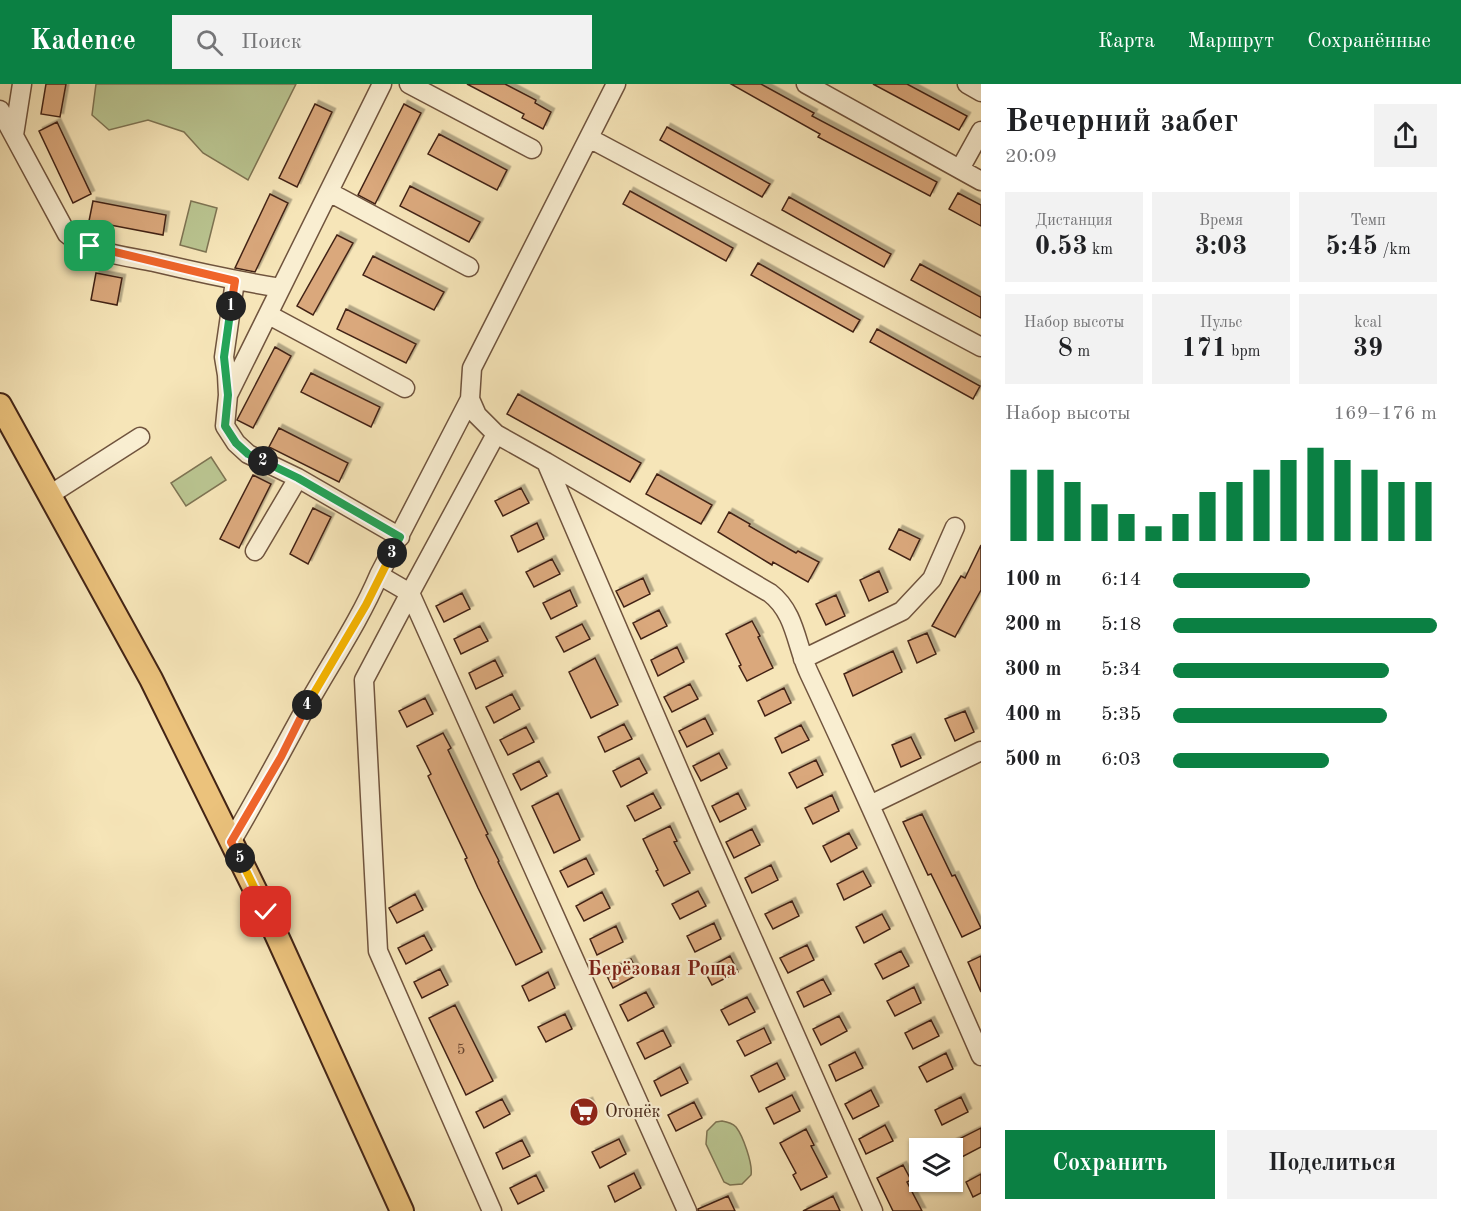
<!DOCTYPE html>
<html lang="ru">
<head>
<meta charset="utf-8">
<style>
	:root { --surface:#fff; --page:#f2f2f2; --text:#202124; --muted:#757577; --accent:#0b8043 }
	body { margin:0; font-family:"Old Standard TT",serif; background:var(--page); color:var(--text); height:100vh; display:flex; flex-direction:column; font-size:22px; white-space:nowrap }
	* { box-sizing:border-box; margin:0 }
	p { font-size:20px; color:var(--muted) }
	.icon { flex:none; width:33px; height:33px; fill:none; stroke:currentColor; stroke-width:2; stroke-linecap:round; stroke-linejoin:round }
	.map { position:relative; flex:1; overflow:hidden }
	.sheet { display:flex; flex-direction:column; background:var(--surface); width:480px }
	.sheet>* { flex:none }
	.controls { position:absolute; left:909px; top:1054px; display:grid; gap:12px }
	.controls a { display:grid; place-items:center; width:54px; height:54px; border-radius:0px; background:var(--surface); box-shadow:0 2px 4px #0004; font-size:30px }
	.pin { position:absolute; display:grid; place-items:center; width:51px; height:51px; color:#fff; margin:-26px; border-radius:12px; box-shadow:0 3px 9px #0006 }
	.km { position:absolute; width:30px; height:30px; margin:-15px; border-radius:50%; background:#222; color:#fff; font-size:16px; line-height:30px; text-align:center }
	.round { display:grid; place-items:center; flex:none; width:63px; height:63px; border-radius:0px; background:var(--page) }
	.summary { display:flex; align-items:center; justify-content:space-between; height:102px; padding:0 24px }
	h1 { font-size:33px; font-weight:700; line-height:45px }
	.metrics { display:grid; grid-template-columns:repeat(3,1fr); gap:9px; height:102px; padding:6px 24px }
	.metrics div { display:grid; align-content:center; border-radius:0px; background:var(--page); text-align:center }
	.metrics b { font-size:26px; font-weight:700 }
	.metrics small { font-size:16px; font-weight:400 }
	.metrics p { font-size:16px }
	.chart { height:168px; padding:12px 24px }
	.chart p { display:flex; justify-content:space-between }
	.chart svg { width:100%; height:108px; margin-top:6px; stroke:var(--accent); stroke-width:6 }
	.action { display:flex; gap:12px; margin-top:auto; padding:12px 24px }
	.action a { flex:1; height:69px; border-radius:0px; background:var(--accent); color:#fff; font-size:24px; font-weight:700; line-height:69px; text-align:center }
	.action a+a { background:var(--page); color:var(--text) }
	ul { padding:0 24px; list-style:none; font-size:20px }
	li { display:grid; grid-template-columns:96px 72px 1fr; align-items:center; height:45px }
	li i { height:15px; border-radius:8px; background:var(--accent) }
	header { display:flex; align-items:center; gap:36px; box-sizing:border-box; height:84px; padding:0 30px; background:var(--accent); color:#fff }
	header strong { font-size:28px }
	nav { display:flex; gap:33px; margin-inline-start:auto; font-size:21px }
	.search { width:420px; height:54px; background:var(--page); display:flex; align-items:center; gap:15px; box-sizing:border-box; padding:0 21px; border-radius:0px; color:var(--muted); font-size:22px }
	main { display:flex; flex:1; min-height:0 }
	.map>svg:first-child { display:block }
	.green { fill:#bac591; stroke:#7e7453; stroke-width:1.5 }
	.building { fill:#daa87c; stroke:#432415; stroke-width:1.5; filter:url(#shadow) }
	.lines { fill:none; stroke-linecap:round; stroke-linejoin:round }
	.minor-casing { stroke:#70543e; stroke-width:21 }
	.major-casing { stroke:#432415; stroke-width:26 }
	.minor { stroke:#f9eed1; stroke-width:18 }
	.major { stroke:#ebc27c; stroke-width:22 }
	.split-1-casing { stroke:#fff; stroke-width:12 }
	.split-2-casing { stroke:#fff; stroke-width:12 }
	.split-3-casing { stroke:#fff; stroke-width:12 }
	.split-4-casing { stroke:#fff; stroke-width:12 }
	.split-5-casing { stroke:#fff; stroke-width:12 }
	.split-6-casing { stroke:#fff; stroke-width:12 }
	.split-1 { stroke:#f0652b; stroke-width:8 }
	.split-2 { stroke:#22a559; stroke-width:8 }
	.split-3 { stroke:#22a559; stroke-width:8 }
	.split-4 { stroke:#f5b400; stroke-width:8 }
	.split-5 { stroke:#f0652b; stroke-width:8 }
	.split-6 { stroke:#f5b400; stroke-width:8 }
	.labels { text-anchor:middle; dominant-baseline:central; stroke-width:4.5; stroke-linejoin:round; paint-order:stroke }
	.number-label { font-size:15px; fill:#69452f }
	.poi-label { font-size:18px; fill:#432415; stroke:#f9eed1; text-anchor:start }
	.neighbourhood-label { font-size:20px; font-weight:bold; fill:#7a1f14; stroke:#f9eed1 }
</style>
</head>
<body>
<header>
<strong>Kadence</strong>
<div class="search"><svg class="icon" aria-label="search" viewBox="0 0 24 24"><circle cx="10" cy="10" r="6"/><path d="M15 15l6 6"/></svg>Поиск</div>
<nav><a>Карта</a><a>Маршрут</a><a>Сохранённые</a></nav>
</header>
<main>
<div class="map">
<svg width="981" height="1127" viewBox="0 0 981 1127">
	<defs>
		<filter id="shadow"><feDropShadow dx="3.5" dy="-3.5" stdDeviation="0" flood-color="#0004"/></filter>
	</defs>
	<rect width="100%" height="100%" fill="#f6e5b8"/>
	<filter id="stains"><feTurbulence type="fractalNoise" baseFrequency=".00333" numOctaves="4"/><feColorMatrix values="0 0 0 0 .2 0 0 0 0 .09 0 0 0 0 .02 0 0 0 .5 -.17"/></filter>
	<radialGradient id="worn" r=".72"><stop offset=".6" stop-color="#630" stop-opacity="0"/><stop offset="1" stop-color="#630" stop-opacity=".3"/></radialGradient>
	<path class="green" d="M96,0H296L248,96L203,69L184,48L148,36L109,46L92,31Z
		M191,117L217,124L206,168L180,161Z
		M211,373L226,396L186,422L171,399Z
		M722,1037C728,1038 732,1039 736,1043C743,1052 753,1080 751,1091L742,1100L730,1101L724,1098L706,1060L707,1047L716,1038Z"/>
	<path class="building" d="M46,0H66L60,33L41,30Z
		M467,0H505L536,16L535,19L551,28L543,45L522,34L524,30Z
		M731,0H761L814,29L812,32L937,98L930,112L818,53L820,50Z
		M873,0H907L967,32L959,46Z
		M315,20L332,28L297,103L279,94Z
		M404,20L421,29L375,120L358,111Z
		M57,38L91,110L73,119L39,47Z
		M667,43L770,100L762,113L660,56Z
		M439,50L507,86L497,106L428,70Z
		M410,102L480,138L469,158L400,122Z
		M630,107L733,164L726,177L623,120Z
		M958,109L981,121V142L949,125Z
		M270,110L288,119L255,188L235,184Z
		M789,113L891,170L884,183L782,126Z
		M93,117L166,131L163,151L89,137Z
		M337,151L353,159L313,231L297,222Z
		M373,172L444,208L434,226L363,191Z
		M758,179L860,236L853,248L751,191Z
		M920,180L981,213V234L911,196Z
		M96,189L122,194L117,221L91,216Z
		M346,225L416,260L406,279L337,245Z
		M877,245L980,302L973,315L870,258Z
		M275,263L291,272L253,344L237,336Z
		M311,289L380,323L371,343L301,308Z
		M518,310L641,379L630,398L507,330Z
		M279,344L348,379L339,398L269,363Z
		M657,390L712,421L701,440L646,410Z
		M253,391L271,400L239,464L220,455Z
		M521,404L529,419L503,432L495,417Z
		M313,424L331,433L308,480L290,470Z
		M729,428L750,440L749,442L796,469L798,467L819,478L808,498L773,478L772,481L718,448Z
		M537,439L544,455L518,468L511,452Z
		M899,445L920,455L910,476L889,465Z
		M981,461V506L955,553L932,542L961,492L965,494Z
		M552,475L560,490L534,503L526,488Z
		M879,487L888,508L869,517L860,496Z
		M643,494L650,510L624,523L616,507Z
		M570,506L577,522L551,535L543,519Z
		M462,509L470,525L444,538L436,522Z
		M836,511L845,532L826,541L816,520Z
		M659,526L667,542L641,555L633,539Z
		M752,537L760,552L758,553L773,584L747,597L739,582L741,581L726,550Z
		M582,540L590,555L564,568L556,553Z
		M480,542L488,557L461,570L454,555Z
		M927,549L936,570L917,579L908,557Z
		M677,563L684,578L658,592L651,576Z
		M893,567L902,588L853,612L844,590Z
		M595,574L618,621L591,634L569,588Z
		M495,576L503,592L476,605L469,589Z
		M690,600L698,615L672,628L664,613Z
		M784,604L791,619L765,632L758,617Z
		M512,610L520,625L494,639L486,623Z
		M425,614L433,630L407,643L399,627Z
		M965,627L974,648L955,657L945,635Z
		M705,634L713,650L687,663L679,647Z
		M624,640L632,655L605,668L598,653Z
		M801,641L809,656L782,669L775,654Z
		M526,643L534,658L508,671L500,656Z
		M443,649L451,664L448,666L488,750L486,751L499,777L498,778L542,868L516,881L478,804L465,775L467,774L428,692L431,690L417,662Z
		M911,653L921,674L901,683L892,661Z
		M719,669L727,684L701,697L693,682Z
		M639,674L647,689L621,703L613,687Z
		M816,676L823,691L797,704L789,689Z
		M539,677L547,692L521,706L513,690Z
		M558,709L580,756L554,769L532,722Z
		M653,709L661,724L635,737L627,722Z
		M738,709L746,725L720,738L712,722Z
		M832,711L839,727L813,740L805,724Z
		M922,730L952,792L955,791L981,844L962,853L931,790L928,791L903,738Z
		M670,742L677,757L674,758L690,789L664,802L656,787L658,786L643,755Z
		M752,745L760,761L734,774L726,758Z
		M849,749L857,764L831,778L823,762Z
		M586,774L594,790L568,803L560,787Z
		M771,781L778,796L752,809L745,794Z
		M863,787L871,802L844,816L837,800Z
		M698,807L706,822L680,835L672,820Z
		M602,808L610,824L584,837L576,822Z
		M415,810L423,826L397,839L389,824Z
		M792,817L799,832L773,845L765,830Z
		M882,830L890,845L864,859L856,843Z
		M714,839L721,855L695,868L687,852Z
		M616,842L623,858L597,871L590,855Z
		M424,851L432,866L406,880L398,864Z
		M807,861L814,876L788,889L780,874Z
		M901,867L909,882L883,895L875,880Z
		M730,872L738,888L712,901L704,886Z
		M981,872V908L968,878Z
		M631,875L639,890L613,904L605,888Z
		M440,885L448,901L422,914L414,898Z
		M548,888L555,904L529,917L522,902Z
		M823,895L831,910L804,923L797,908Z
		M914,903L921,919L895,932L887,917Z
		M646,908L654,923L628,937L620,921Z
		M747,913L755,928L729,941L721,926Z
		M455,921L493,997L466,1011L429,934Z
		M565,930L572,945L546,958L538,943Z
		M839,932L847,947L821,961L813,945Z
		M931,936L939,952L913,965L905,949Z
		M764,944L771,959L745,972L737,957Z
		M663,946L671,962L645,975L637,959Z
		M855,968L863,984L836,997L829,981Z
		M946,969L953,985L927,998L919,983Z
		M777,979L785,995L759,1008L751,992Z
		M680,983L688,999L661,1012L654,997Z
		M871,1006L879,1022L853,1035L845,1020Z
		M792,1011L800,1027L774,1040L766,1024Z
		M961,1013L968,1028L942,1041L935,1026Z
		M502,1015L510,1030L484,1044L476,1028Z
		M589,1017L595,1031L579,1037L573,1023Z
		M694,1018L702,1034L676,1047L668,1031Z
		M885,1041L893,1057L866,1070L859,1055Z
		M981,1044V1063L960,1074L953,1058Z
		M806,1045L814,1061L811,1062L827,1093L801,1106L793,1091L796,1089L780,1059Z
		M619,1055L626,1070L600,1084L592,1068Z
		M522,1056L530,1072L503,1085L496,1069Z
		M903,1081L911,1096L907,1098L922,1127H893L877,1094Z
		M634,1089L641,1104L615,1118L608,1102Z
		M981,1090V1109L973,1113L966,1098Z
		M536,1091L544,1107L518,1120L510,1104Z
		M728,1112L735,1127H698V1125Z
		M833,1112L840,1127H803Z"/>
	<g class="lines">
		<g class="minor-casing">
			<path id="minor" d="M382,0L228,311L225,342L236,359L248,370L298,394L400,453
				M409,0L532,65
				M806,0L981,97
				M967,0L981,8
				M0,26L67,150C90,169 125,172 154,178C196,188 238,197 281,204
				M14,51L22,0
				M589,54L981,263
				M960,85L981,47
				M329,108L469,183
				M269,231L405,304
				M228,311L227,291L224,273L235,197
				M470,315L477,331L496,350
				M546,378L770,509C796,529 796,562 809,589C869,716 925,844 981,972
				M51,410L140,353
				M255,467L298,394
				M379,491L410,509L364,596L378,867L492,1127
				M803,575L902,527L932,495L955,443
				M872,720L981,667
				M231,758C257,714 281,669 305,625C330,580 359,538 379,491L470,315L472,284L616,0
				M687,1127L410,509L496,350L546,378L708,754L873,1127"/>
		</g>
		<g class="major-casing">
			<path id="major" d="M0,321L151,595L266,828L402,1127"/>
		</g>
		<use href="#minor" class="minor"/>
		<use href="#major" class="major"/>
	</g>
	<g class="lines">
		<g class="split-1-casing">
			<path id="split-1" d="M90,162L235,197L231,222"/>
		</g>
		<g class="split-2-casing">
			<path id="split-2" d="M231,222L224,273L228,311L225,342L236,359L248,370L263,377"/>
		</g>
		<g class="split-3-casing">
			<path id="split-3" d="M263,377L298,394L400,453L392,469"/>
		</g>
		<g class="split-4-casing">
			<path id="split-4" d="M307,621L366,521L392,469"/>
		</g>
		<g class="split-5-casing">
			<path id="split-5" d="M240,774L231,758L281,673L307,621"/>
		</g>
		<g class="split-6-casing">
			<path id="split-6" d="M240,774L266,828"/>
		</g>
		<use href="#split-1" class="split-1"/>
		<use href="#split-2" class="split-2"/>
		<use href="#split-3" class="split-3"/>
		<use href="#split-4" class="split-4"/>
		<use href="#split-5" class="split-5"/>
		<use href="#split-6" class="split-6"/>
	</g>
	<defs>
		<g id="supermarket-disc" transform="scale(1.5)"><circle r="9.5" fill="#8f2418" stroke="#f9eed1"/><path d="M-6-5.5h2.5l.6 2H6L4.5 2H-2.5L-4.4-4H-6ZM-1.5 3.2a1.3 1.3 0 1 0 .1 0ZM3 3.2a1.3 1.3 0 1 0 .1 0Z" fill="#fff"/></g>
	</defs>
	<g fill-rule="evenodd">
		<use href="#supermarket-disc" x="584" y="1028"/>
	</g>
	<g class="labels">
		<g class="number-label">
			<text x="461" y="966">5</text>
		</g>
		<g class="poi-label">
			<text x="605" y="1028">Огонёк</text>
		</g>
		<g class="neighbourhood-label">
			<text x="662" y="886">Берёзовая Роща</text>
		</g>
	</g>
	<rect width="100%" height="100%" filter="url(#stains)"/>
	<rect width="100%" height="100%" fill="url(#worn)"/>
</svg>
<div class="controls">
<a><svg class="icon" aria-label="layers" viewBox="0 0 24 24"><path d="M12 4l9 5-9 5-9-5zM3 14l9 5 9-5"/></svg></a>
</div>
<div class="pin" style="left:90px;top:162px;background:#1e9e55"><svg class="icon" aria-label="arrive" viewBox="0 0 24 24"><path d="M6 21V4h12l-3 4 3 4H6"/></svg></div>
<div class="pin" style="left:266px;top:828px;background:#d93025"><svg class="icon" aria-label="check" viewBox="0 0 24 24"><path d="M5 12l5 5 9-10"/></svg></div>
<b class="km" style="left:231px;top:222px">1</b>
<b class="km" style="left:263px;top:377px">2</b>
<b class="km" style="left:392px;top:469px">3</b>
<b class="km" style="left:307px;top:621px">4</b>
<b class="km" style="left:240px;top:774px">5</b>
</div>
<section class="sheet">
<div class="summary"><div><h1>Вечерний забег</h1><p>20:09</p></div><a class="round"><svg class="icon" aria-label="share" viewBox="0 0 24 24"><path d="M12 15V3M7 8l5-5 5 5M5 13v7h14v-7"/></svg></a></div>
<div class="metrics">
<div><p>Дистанция</p><b>0.53<small> km</small></b></div>
<div><p>Время</p><b>3:03</b></div>
<div><p>Темп</p><b>5:45<small> /km</small></b></div>
</div>
<div class="metrics">
<div><p>Набор высоты</p><b>8<small> m</small></b></div>
<div><p>Пульс</p><b>171<small> bpm</small></b></div>
<div><p>kcal</p><b>39</b></div>
</div>
<div class="chart"><p><span>Набор высоты</span>169–176 m</p>
<svg viewBox="0 0 160 44" preserveAspectRatio="none"><path d="M5 44V15M15 44V15M25 44V20M35 44V29M45 44V33M55 44V38M65 44V33M75 44V24M85 44V20M95 44V15M105 44V11M115 44V6M125 44V11M135 44V15M145 44V20M155 44V20"/></svg>
</div>
<ul>
<li><b>100 m</b>6:14<i style="width:52%"></i></li>
<li><b>200 m</b>5:18<i style="width:100%"></i></li>
<li><b>300 m</b>5:34<i style="width:82%"></i></li>
<li><b>400 m</b>5:35<i style="width:81%"></i></li>
<li><b>500 m</b>6:03<i style="width:59%"></i></li>
</ul>
<div class="action"><a>Сохранить</a><a>Поделиться</a></div>
</section>
</main>
</body>
</html>
